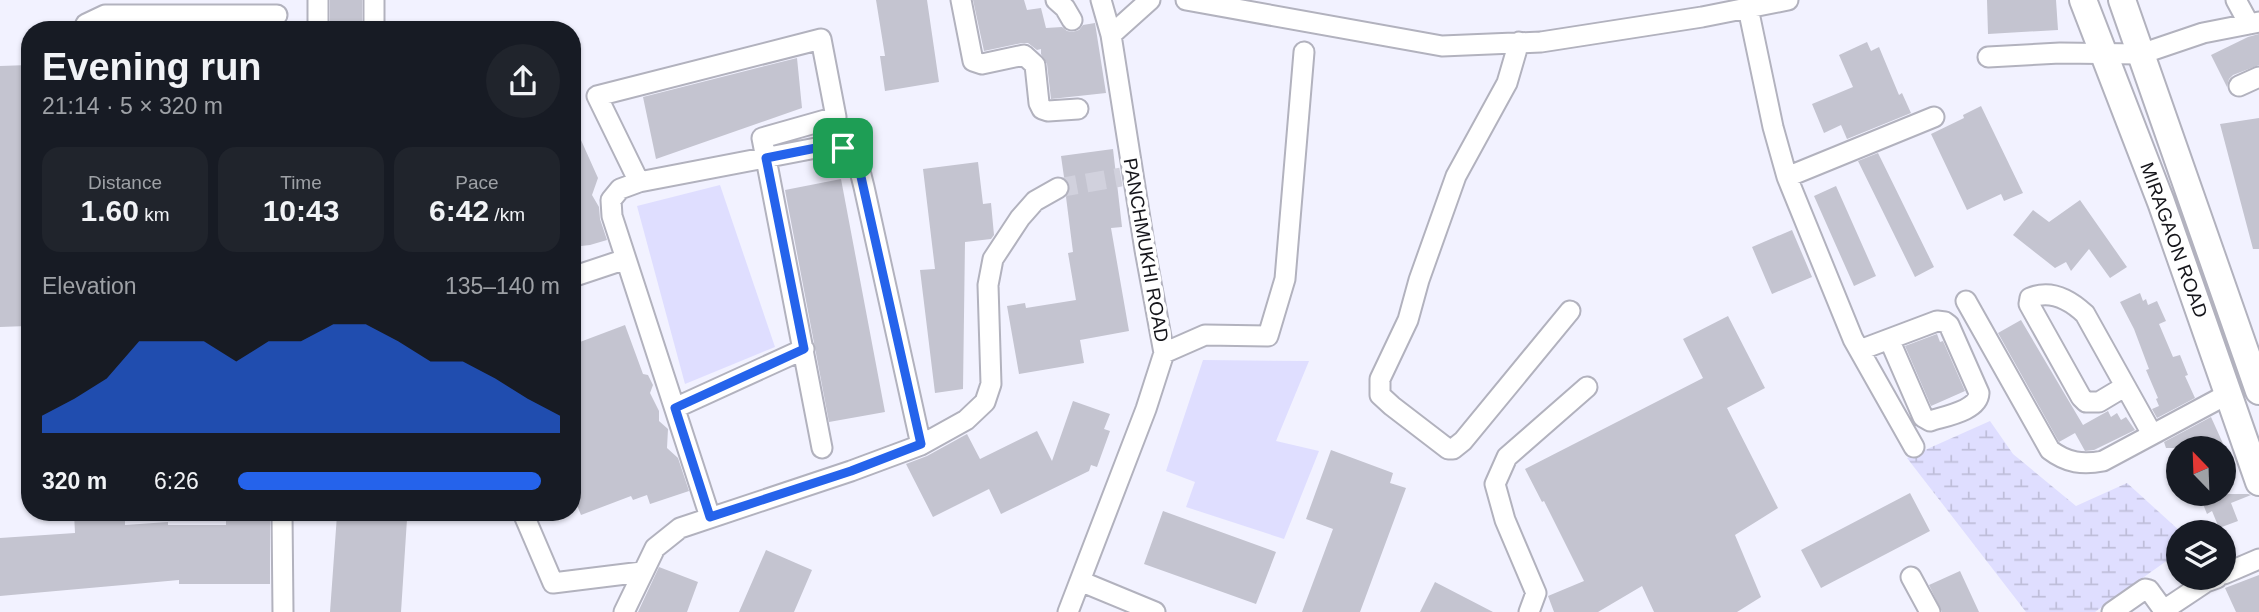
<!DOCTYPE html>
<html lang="en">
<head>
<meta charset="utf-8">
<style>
	:root { --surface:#171b24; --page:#20242c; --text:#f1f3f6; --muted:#9ea1a6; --accent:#2563eb }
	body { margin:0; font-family:Arial,sans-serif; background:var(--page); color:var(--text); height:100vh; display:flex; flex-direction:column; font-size:26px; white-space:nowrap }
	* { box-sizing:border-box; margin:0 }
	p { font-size:23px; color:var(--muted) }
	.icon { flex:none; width:38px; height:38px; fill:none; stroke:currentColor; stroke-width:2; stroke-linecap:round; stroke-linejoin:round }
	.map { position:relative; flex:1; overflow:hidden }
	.panel { position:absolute; left:21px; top:21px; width:560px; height:500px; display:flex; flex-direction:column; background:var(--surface); border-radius:28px; box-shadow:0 2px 5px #0004 }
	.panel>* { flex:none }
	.needle { width:46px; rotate:337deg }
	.fabs { position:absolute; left:2166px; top:436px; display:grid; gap:14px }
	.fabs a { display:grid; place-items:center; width:70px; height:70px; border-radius:50%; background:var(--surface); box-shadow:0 2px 5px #0004; font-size:35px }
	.pin { position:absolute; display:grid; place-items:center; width:60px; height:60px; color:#fff; margin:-30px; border-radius:14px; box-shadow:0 4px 10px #0006 }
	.round { display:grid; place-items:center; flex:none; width:74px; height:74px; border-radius:37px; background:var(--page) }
	.head { display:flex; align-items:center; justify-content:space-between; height:119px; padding:0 21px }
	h1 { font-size:38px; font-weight:600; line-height:52px }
	.stats { display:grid; grid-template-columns:repeat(3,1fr); gap:10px; height:119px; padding:7px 21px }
	.stats div { display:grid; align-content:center; border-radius:18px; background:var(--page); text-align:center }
	.stats b { font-size:30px; font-weight:600 }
	.stats small { font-size:19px; font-weight:400 }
	.stats p { font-size:19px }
	.chart { height:196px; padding:14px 21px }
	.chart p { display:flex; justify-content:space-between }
	.chart svg { width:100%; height:126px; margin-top:7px; fill:var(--accent); opacity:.7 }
	ul { padding:0 21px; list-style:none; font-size:23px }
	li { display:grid; grid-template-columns:112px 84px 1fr; align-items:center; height:52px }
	li i { height:18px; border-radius:9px; background:var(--accent) }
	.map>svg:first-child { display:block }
	.wetland { fill:url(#wetland-marsh) }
	.park { fill:#dfdeff }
	.building { fill:#c4c4d0 }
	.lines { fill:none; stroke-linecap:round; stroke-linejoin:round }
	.street-tunnel { stroke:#d1d1dd; stroke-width:19; stroke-dasharray:19 10; stroke-linecap:butt }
	.street-casing { stroke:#b2b2be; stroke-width:23 }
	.secondary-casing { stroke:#b2b2be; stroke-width:30 }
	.street { stroke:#fff; stroke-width:19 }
	.secondary { stroke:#fff; stroke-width:26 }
	.route-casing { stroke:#fff; stroke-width:14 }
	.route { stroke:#2563eb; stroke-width:9 }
	.labels { text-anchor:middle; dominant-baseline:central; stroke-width:7; stroke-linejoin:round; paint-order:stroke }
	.street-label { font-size:19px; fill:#16161b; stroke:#fff }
</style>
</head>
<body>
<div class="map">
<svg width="2259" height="612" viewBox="0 0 2259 612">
	<defs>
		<pattern id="wetland-marsh" width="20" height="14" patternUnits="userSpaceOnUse" patternTransform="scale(1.75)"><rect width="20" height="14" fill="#dfdeff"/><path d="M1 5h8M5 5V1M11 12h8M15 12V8" fill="none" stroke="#bfbeda"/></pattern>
	</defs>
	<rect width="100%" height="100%" fill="#f2f2ff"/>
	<path class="wetland" d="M1990,421L2013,454L2076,506L2127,483L2181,532H2179V552L2095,612H2026L1907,458Z"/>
	<path class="park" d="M720,185L775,347L685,384L637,206Z
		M1203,360L1309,361L1276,441L1319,451L1284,539L1186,507L1195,482L1166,471Z"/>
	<path class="building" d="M330,0H362V30H330Z
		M876,0H927L939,82L885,91L880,56H885Z
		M973,0H1024L1027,10L1041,8L1046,28L1062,27L1067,31L1073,32L1079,30L1083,25L1095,23L1106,93L1051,99L1047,64L1041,54V49L1037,50L1028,43H1022L984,51Z
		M1987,0H2056L2058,30L1988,34Z
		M2259,34V65L2233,75L2229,79L2227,87L2211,55L2248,37Z
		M1867,42L1871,51L1879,47L1899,95L1902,93L1911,113L1847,139L1841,125L1824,133L1812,104L1853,87L1839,55Z
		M797,58L802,108L656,159L643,97Z
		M29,65L27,326L0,327V66Z
		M1981,106L2023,193L2004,201L2001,194L1967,210L1931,134L1964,118L1963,115Z
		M2259,118V249H2253L2220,124Z
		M572,120L598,178L592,195L599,207L600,219L607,240L590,245L572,247Z
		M1113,149L1122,227L1111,228L1129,331L1080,340L1084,363L1019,374L1007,306L1025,303L1026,308L1076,300L1068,253L1073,252L1066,197L1070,187L1064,177L1061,156Z
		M1878,153L1934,267L1915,277L1858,161Z
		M978,162L983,204L991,203L994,235L991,239L965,242L963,389L935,393L920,270L935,269L923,169Z
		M841,179L885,412L829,422L785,190Z
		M1836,186L1876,276L1854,286L1814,196Z
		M2080,200L2127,267L2110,278L2089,249L2071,271L2066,262L2055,268L2013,235L2033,210L2049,222Z
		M1792,230L1812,277L1772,294L1752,247Z
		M2140,293L2143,301L2146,299L2148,305L2157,301L2166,321L2159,324L2173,357L2180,355L2188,375L2185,376L2195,398L2157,418L2152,409L2159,406L2156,399L2158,398L2146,370L2149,369L2134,329L2120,302Z
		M1728,316L1765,388L1727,408L1778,508L1735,535L1761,597L1737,612H1654L1642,586L1598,612H1554L1548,596L1584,581L1544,501L1542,502L1525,469L1703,378L1683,339Z
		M2021,320L2083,425L2108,411L2111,417L2117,413L2121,420L2126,417L2135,430L2094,450L2085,451L2075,433L2059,442L1998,333Z
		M625,325L643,374L648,375L653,385L650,393L659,411V421L668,429L667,448L678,458L689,491L650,504L647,495L633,500L631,496L581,515L572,493V345Z
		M1937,334L1940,342L1943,341L1965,391L1931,406L1905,346Z
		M1073,401L1110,414L1104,429L1110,431L1097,467L1091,465L1089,471L1001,514L989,489L933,517L906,464L927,456L967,434L980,459L1037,431L1052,461Z
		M2211,417L2225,448H2166L2164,442Z
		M1331,450L1393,473L1390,483L1406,488L1360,612H1302L1333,529L1306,519Z
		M1910,493L1930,531L1821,588L1801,550Z
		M2199,494H2248L2251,495L2231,503L2238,521L2219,528L2212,511L2207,514Z
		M1163,511L1276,552L1256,604L1144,564Z
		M74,513H125V525L168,522V525H226V513H270V584H179V580L0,596V538L75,533Z
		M337,515L407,519L401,612H330Z
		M766,550L812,570L794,612H739Z
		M659,567L698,582L687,612H638Z
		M1960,571L1979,612H1942L1929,585Z
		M2259,575V612H2236L2225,588Z
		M1435,582L1493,612H1420Z"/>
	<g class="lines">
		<path class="street-tunnel" d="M1058,188L1121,177"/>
		<g class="street-casing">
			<path id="street" d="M318,0V30
				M374,0V30
				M961,0L973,61L982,64L1024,55L1035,65L1039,103L1042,109L1048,111L1078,109
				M1056,0L1065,8L1072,20
				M1186,0L1442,46L1541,42L1702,17L1788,0
				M2236,0L2249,24
				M1748,8L1773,127L1787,177
				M83,30L86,24L105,15H277
				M1111,35L1150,0
				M1519,42L1507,83L1456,176L1419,280L1408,320L1380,379V395L1392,406L1448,449H1453L1463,441L1570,311
				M1988,57L2060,53L2141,54L2203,33L2259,22
				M2239,86L2259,77
				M639,182L597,96L821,39L836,117L762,138L822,448
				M572,277L626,259
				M1966,301L2050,450C2067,463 2083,465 2103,461L2228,394
				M1860,350L1937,321L1945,322L1949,325L1979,393C1978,411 1945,416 1930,421L1923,417L1889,339
				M1164,353L1205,335L1268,336L1285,279L1304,52
				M2124,387L2099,402H2086L2081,397L2029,304L2030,298C2051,289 2070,300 2085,314L2152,434
				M675,408L804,349
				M1914,447L1853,339L1787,177L1934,117
				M282,513L283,612
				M523,513L553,583L642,572
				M710,517L612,216L611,200L620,189L639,182L816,148L850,149L857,159L864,187L921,445
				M2224,574L2259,559
				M1911,577L1930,612
				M1080,581L1155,612
				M2164,610L2206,582L2217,578
				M624,612L655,548L680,528L851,471L921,445L966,420L985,402L991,384L988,285L993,259L1020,218L1035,201L1058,188
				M1068,612L1146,409L1164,353L1145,250L1111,35L1101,0
				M1529,612L1536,593L1505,520L1495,484L1507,457L1587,387
				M2112,612L2145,589L2149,590L2165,612"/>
		</g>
		<g class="secondary-casing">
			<path id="secondary" d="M2083,0L2161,202L2259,482
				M2122,0L2259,391"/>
		</g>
		<use href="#street" class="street"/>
		<use href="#secondary" class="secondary"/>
	</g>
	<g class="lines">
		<g class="route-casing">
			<path id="route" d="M816,148L850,149L857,159L921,444L851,471L710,517L675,408L804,349L766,158Z"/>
		</g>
		<use href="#route" class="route"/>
	</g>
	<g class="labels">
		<g class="street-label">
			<text transform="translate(2174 240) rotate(70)">MIRAGAON ROAD</text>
			<text transform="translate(1146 250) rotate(80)">PANCHMUKHI ROAD</text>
		</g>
	</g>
</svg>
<div class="fabs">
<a><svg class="needle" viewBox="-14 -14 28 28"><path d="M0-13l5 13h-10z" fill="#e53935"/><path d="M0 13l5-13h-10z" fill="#9ea1a6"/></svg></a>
<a><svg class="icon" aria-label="layers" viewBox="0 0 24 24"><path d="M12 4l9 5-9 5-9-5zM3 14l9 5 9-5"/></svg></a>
</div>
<div class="pin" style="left:843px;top:148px;background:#1e9e55"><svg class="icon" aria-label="arrive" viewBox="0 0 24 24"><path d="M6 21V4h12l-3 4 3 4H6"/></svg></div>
<section class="panel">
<div class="head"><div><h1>Evening run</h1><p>21:14 · 5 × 320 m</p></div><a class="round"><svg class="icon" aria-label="share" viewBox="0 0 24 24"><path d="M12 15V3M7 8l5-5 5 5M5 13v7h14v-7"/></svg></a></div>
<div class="stats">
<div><p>Distance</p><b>1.60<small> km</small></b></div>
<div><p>Time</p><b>10:43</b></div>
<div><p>Pace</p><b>6:42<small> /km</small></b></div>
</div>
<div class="chart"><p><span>Elevation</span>135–140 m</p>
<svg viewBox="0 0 160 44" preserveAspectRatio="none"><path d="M0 44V38L10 32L20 25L30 12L40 12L50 12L60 19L70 12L80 12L90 6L100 6L110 12L120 19L130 19L140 25L150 32L160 38V44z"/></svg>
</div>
<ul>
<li><b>320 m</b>6:26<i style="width:94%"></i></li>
</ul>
</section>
</div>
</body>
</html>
